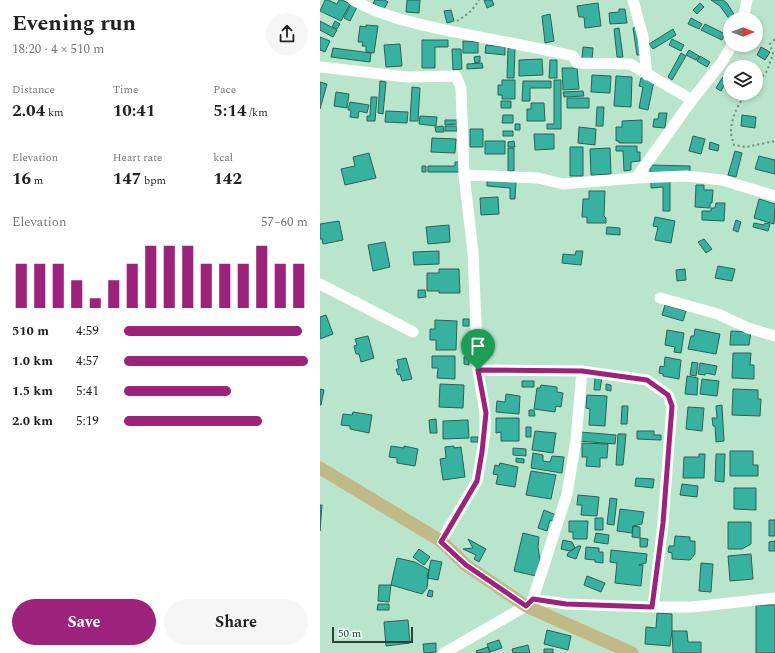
<!DOCTYPE html>
<html lang="en">
<head>
<meta charset="utf-8">
<style>
	:root { --surface:#fff; --page:#f6f6f6; --text:#222; --muted:#767676; --accent:#9c227b }
	body { margin:0; font-family:Spectral,serif; background:var(--page); color:var(--text); height:100vh; display:flex; flex-direction:column; font-size:15px; white-space:nowrap }
	* { box-sizing:border-box; margin:0 }
	p { font-size:13px; color:var(--muted) }
	.icon { flex:none; width:22px; height:22px; fill:none; stroke:currentColor; stroke-width:2; stroke-linecap:round; stroke-linejoin:round }
	.map { position:relative; flex:1; overflow:hidden }
	.side { display:flex; flex-direction:column; background:var(--surface); width:320px }
	.side>* { flex:none }
	.needle { width:26px; rotate:90deg }
	.fabs { position:absolute; left:403px; top:12px; display:grid; gap:8px }
	.fabs a { display:grid; place-items:center; width:40px; height:40px; border-radius:50%; background:var(--surface); box-shadow:0 2px 6px #0003; font-size:20px }
	.scale { position:absolute; left:12px; bottom:10px; width:81px; box-sizing:border-box; padding-left:4px; border:2px solid #2f4137; border-top:0; font-size:11px; line-height:14px; white-space:nowrap; color:#2f4137; -webkit-text-stroke:3px #edfff5; paint-order:stroke }
	.pin { position:absolute; display:grid; place-items:center; width:34px; height:34px; color:#fff; margin:-41px -17px; border-radius:50% 50% 50% 0; rotate:-45deg; box-shadow:0 0 4px #0007 }
	.pin .icon { rotate:45deg }
	.round { display:grid; place-items:center; flex:none; width:42px; height:42px; border-radius:21px; background:var(--page) }
	.overview { display:flex; align-items:center; justify-content:space-between; height:68px; padding:0 12px }
	h1 { font-size:22px; font-weight:700; line-height:30px }
	.metrics { display:grid; grid-template-columns:repeat(3,1fr); gap:6px; height:68px; padding:4px 12px }
	.metrics div { display:grid; align-content:center }
	.metrics b { font-size:17px; font-weight:700 }
	.metrics small { font-size:11px; font-weight:400 }
	.metrics p { font-size:11px }
	.chart { height:112px; padding:8px 12px }
	.chart p { display:flex; justify-content:space-between }
	.chart svg { width:100%; height:72px; margin-top:4px; stroke:var(--accent); stroke-width:6 }
	.cta { display:flex; gap:8px; margin-top:auto; padding:8px 12px }
	.cta a { flex:1; height:46px; border-radius:24px; background:var(--accent); color:#fff; font-size:16px; font-weight:700; line-height:46px; text-align:center }
	.cta a+a { background:var(--page); color:var(--text) }
	ul { padding:0 12px; list-style:none; font-size:13px }
	li { display:grid; grid-template-columns:64px 48px 1fr; align-items:center; height:30px }
	li i { height:10px; border-radius:5px; background:var(--accent) }
	main { display:flex; flex:1; min-height:0 }
	.map>svg:first-child { display:block }
	.building { fill:#37b2a0; stroke:#2e6057 }
	.lines { fill:none; stroke-linecap:round; stroke-linejoin:round }
	.path { stroke:#6f8d7c; stroke-width:2; stroke-dasharray:2 3; stroke-linecap:butt }
	.minor { stroke:#fff; stroke-width:11 }
	.major { stroke:#c1b988; stroke-width:13 }
	.route-casing { stroke:#fff; stroke-width:8 }
	.route { stroke:#9c227b; stroke-width:5 }
</style>
</head>
<body>
<main>
<section class="side">
<div class="overview"><div><h1>Evening run</h1><p>18:20 · 4 × 510 m</p></div><a class="round"><svg class="icon" aria-label="share" viewBox="0 0 24 24"><path d="M12 15V3M7 8l5-5 5 5M5 13v7h14v-7"/></svg></a></div>
<div class="metrics">
<div><p>Distance</p><b>2.04<small> km</small></b></div>
<div><p>Time</p><b>10:41</b></div>
<div><p>Pace</p><b>5:14<small> /km</small></b></div>
</div>
<div class="metrics">
<div><p>Elevation</p><b>16<small> m</small></b></div>
<div><p>Heart rate</p><b>147<small> bpm</small></b></div>
<div><p>kcal</p><b>142</b></div>
</div>
<div class="chart"><p><span>Elevation</span>57–60 m</p>
<svg viewBox="0 0 160 44" preserveAspectRatio="none"><path d="M5 44V17M15 44V17M25 44V17M35 44V27M45 44V38M55 44V27M65 44V17M75 44V6M85 44V6M95 44V6M105 44V17M115 44V17M125 44V17M135 44V6M145 44V17M155 44V17"/></svg>
</div>
<ul>
<li><b>510 m</b>4:59<i style="width:97%"></i></li>
<li><b>1.0 km</b>4:57<i style="width:100%"></i></li>
<li><b>1.5 km</b>5:41<i style="width:58%"></i></li>
<li><b>2.0 km</b>5:19<i style="width:75%"></i></li>
</ul>
<div class="cta"><a>Save</a><a>Share</a></div>
</section>
<div class="map">
<svg width="455" height="653" viewBox="0 0 455 653">
	<rect width="100%" height="100%" fill="#b9e5cd"/>
	<path class="building" d="M5,0H8L17,4L19,0H22L30,4L21,21L0,11Z
		M55,0H65L68,2L64,9L53,3Z
		M87,0H100L99,13L86,12Z
		M164,0H172L174,5L167,8Z
		M391,0H403L407,3L415,16L410,20L400,6Z
		M32,2L38,5L30,21L24,18Z
		M278,3L281,26L265,28L264,17H259L257,6Z
		M380,3L384,7L377,14L373,10Z
		M299,9H305L307,23L290,24L289,13L299,12Z
		M131,10L134,21L127,23L124,11Z
		M230,14L234,41L225,43L222,16Z
		M371,18L382,24L379,29L368,24Z
		M0,21L17,30L13,37L0,30Z
		M15,21L20,24L17,29L12,27Z
		M385,24L405,34L402,40L381,30Z
		M46,25L58,26L54,53L46,52V46H42L43,42H38L40,26L46,27Z
		M318,27L323,55H317L313,28Z
		M299,28L303,57H297L294,29Z
		M353,29L356,35L333,49L329,44Z
		M0,37L10,41L5,52L0,50Z
		M352,39L364,45L361,51L349,45Z
		M102,40H128V47H115V68H102Z
		M143,41L158,42V53H143Z
		M80,44L82,66L66,67L64,45Z
		M166,45L185,47V55L165,53Z
		M263,47L273,48L272,60L262,59Z
		M441,47L450,52L445,60L437,55Z
		M13,48L51,53L50,62L11,57Z
		M188,48H195L194,78H187Z
		M132,49H141L142,69L133,70Z
		M369,50L379,56L376,60L366,55Z
		M361,53L366,56L352,80L348,77Z
		M160,56V62L155,63L154,57Z
		M380,56L390,62L387,67L377,61Z
		M222,59L223,75L199,76V60Z
		M230,60H237V78H229Z
		M162,63L163,68L147,69V64Z
		M242,68H257L259,89L243,90Z
		M272,75L291,76L290,93L271,92Z
		M296,76L312,77L311,107L294,106Z
		M403,77L407,80L401,91L396,88Z
		M321,78L334,81L328,110L319,108L323,87L319,86Z
		M182,80H195V99H182V95H178V85H182Z
		M234,80H241V129H227V124H234Z
		M60,81L66,82L63,114L58,113Z
		M203,81H231V88H210V101H202Z
		M0,82L7,84L0,109Z
		M92,87L100,88L98,121H90Z
		M263,91L264,96L244,97L243,92Z
		M16,92L29,94L27,108L14,106Z
		M51,97H57L55,121H47V116H50Z
		M247,98H269V108H247Z
		M181,101H191V108H181Z
		M30,102L49,105L47,113L39,111L38,118L30,117L31,110H28Z
		M211,103H224L225,121H207V109H211Z
		M277,107H284L283,126H276Z
		M66,111L88,112L87,123L65,122Z
		M339,113H347L345,128L333,127L334,119H338Z
		M183,115H193V123H182Z
		M422,115L436,117L435,128L421,126Z
		M100,116L117,117L116,126L99,124Z
		M125,120H137V124L125,125Z
		M322,120V143H299V141H296V127H302V121Z
		M195,124H200V130H195Z
		M123,126L124,132H116L115,127Z
		M125,126H137V131H125Z
		M259,127L276,129L275,145L258,143Z
		M150,129H163V147H150Z
		M183,131H193V136H183Z
		M214,134H234V149L215,150Z
		M373,136L385,139L381,154L369,151Z
		M112,138L136,139L135,153L111,152Z
		M165,141H185V154H165Z
		M194,141L195,147H188V142Z
		M390,142L399,145L398,151L389,149Z
		M296,146H317V152H320V161L311,162V170L304,171L303,151H296Z
		M250,147H263V176H250Z
		M188,148H194V171H188Z
		M290,148L291,174L271,175L270,149Z
		M415,151L422,153L416,177L408,175Z
		M49,153L56,178L25,185L21,169L35,166L33,157Z
		M439,156L455,160V174L435,169Z
		M135,162H139V172H108V166H135Z
		M330,165L370,166V173L330,172Z
		M102,166H106V172H102Z
		M167,180L196,181L195,199H190V188L167,186Z
		M350,181V211H343V187L331,188V182Z
		M376,185H384V190H393L392,203H390V208L375,207Z
		M269,191H285L284,216L286,218V223H267V217H262L263,199H269Z
		M178,197L179,214L161,215L160,198Z
		M439,199L455,204L454,224L434,218Z
		M396,203H405L404,221L382,220V211H391V208H395Z
		M335,217L355,221L351,243L335,240L338,227L333,226Z
		M416,220L421,222L418,232L413,230Z
		M19,221L23,240L3,244L2,239H0V224Z
		M434,223L444,225L445,223L450,224L448,231L433,227Z
		M129,225L130,242L108,244L106,227Z
		M287,227L300,228V235L286,234Z
		M384,239L392,249L386,253L378,242Z
		M65,242L70,267L53,271L48,245Z
		M119,251V264L94,265L93,252Z
		M256,251H263L261,265L242,263L243,254L255,255Z
		M398,266L415,269L412,281L395,278Z
		M119,269H139L140,293H119V291H107V273H119Z
		M365,269L366,280L357,281L356,270Z
		M98,290H105L106,297L98,298Z
		M345,305L366,311L363,321L342,315Z
		M6,315L13,334L0,339V317Z
		M143,319H149V326H143Z
		M115,320L137,321L136,350H116V340H110V329H115Z
		M375,329L400,334L396,354L368,349L371,336H374Z
		M347,330L364,333L361,353L354,352L355,347L345,345Z
		M411,331L431,332L429,345H410Z
		M48,336L54,358L41,362L39,354H36L34,346L37,345L35,339Z
		M413,353H431L430,365H434V379L412,378Z
		M112,356H135V379L117,378L118,368H112Z
		M144,357H149V365L144,364Z
		M345,357L361,360L359,379L343,376V374L339,373L340,366L344,367Z
		M86,358L92,379L82,381L80,374L78,375L76,369H79L77,360Z
		M372,362L378,363L376,376L370,375Z
		M380,363L397,366L395,375L386,373L385,375L378,374Z
		M367,376L378,378L377,395L365,394Z
		M275,377H282L280,390H274Z
		M382,379L399,381L397,396L380,394Z
		M202,381H214V387H202Z
		M120,384L144,385L143,408L119,407Z
		M286,384L291,385V391L286,390Z
		M221,385L237,387V392L243,393L241,407L236,406L235,412L214,409L217,388H220Z
		M0,389L4,390L1,405H0Z
		M413,389L438,390V399H441L440,416L412,415Z
		M186,394L200,396L199,414L176,412L177,401L185,402Z
		M267,395L287,396L285,426L269,425L270,409L266,408Z
		M402,405L404,441L396,442L395,426H393L392,418H397L396,406Z
		M302,406H308L307,424H301Z
		M368,407L384,408L382,431L366,429Z
		M209,410H214L215,416H209Z
		M33,412L52,415L49,433L30,429V426L21,425L23,414L32,415Z
		M176,418H199V441H181V432L176,433Z
		M116,419L117,433H110L109,420Z
		M148,420L149,438L123,439V421Z
		M206,427H211V437H206Z
		M215,431L236,433L233,453L212,450Z
		M317,431H334V435H341V440L317,439Z
		M260,432L296,435L295,444L259,441Z
		M298,434H306L303,465H296Z
		M151,437H158V442H151Z
		M262,443L288,444L287,458H280V467L266,466L267,457H262Z
		M71,446L84,448V446L98,449L95,466L77,463V458L69,457Z
		M134,446V448L141,447L145,477L123,480L120,459L126,458L125,447Z
		M193,448L206,449V456L193,455Z
		M410,451H433V465H438V476H410Z
		M213,453L223,455V461L230,462L232,456L244,457L242,473L211,468Z
		M379,454H385L384,478H363L364,457H379Z
		M396,454H405L404,482L395,481Z
		M196,458L204,459V463L196,462Z
		M180,463L198,467L195,487L176,484L178,475L173,474L175,465L179,466Z
		M211,471L236,475L231,499L206,495Z
		M316,478L334,479L333,488L315,486Z
		M362,484L378,486L377,497L360,495Z
		M414,488H436V510L414,509Z
		M258,495L279,497L277,516L261,515L262,505H257Z
		M290,498L297,499L294,525L287,524Z
		M0,505H2L0,531Z
		M300,509L324,512L322,524L313,526L312,533L297,531Z
		M224,510L236,515L234,522L230,520L227,531L218,528Z
		M275,518H283V530H275Z
		M449,520H455V536H449Z
		M249,521H268L267,539H253V532H249Z
		M408,522H431V544L422,549H408Z
		M313,526L320,527V538L312,537Z
		M203,533L219,537L218,547L220,559L216,576L194,571Z
		M276,533L289,535L288,544L274,542Z
		M355,536L370,537V541H375V554L370,560L352,559V553L348,552L349,546H354Z
		M320,538L328,539L327,547H320Z
		M148,539L166,549L159,562L154,559L156,555L143,549L153,548Z
		M243,540L252,542L255,548L250,551L241,549Z
		M455,541V551H449V542Z
		M258,546H261L256,559L247,556L248,553Z
		M266,547L279,548V552H283V563L275,562V560L265,559Z
		M99,549L110,557L104,565L93,557Z
		M291,550L327,554L326,563L319,565H323L321,586L295,583L297,563L290,562Z
		M431,554L433,579L410,581L408,556Z
		M77,558L95,562L109,570L107,588L102,594L71,585Z
		M111,560L122,562L118,580L107,578Z
		M381,563L393,564L391,592L379,591Z
		M267,576L285,583L281,592L264,585Z
		M59,585H71L69,602L58,601Z
		M109,590L113,591L112,597L107,596Z
		M58,604H69V610H57Z
		M436,605H455V653H436Z
		M337,613L352,614V631L350,646L325,644L326,627L336,628Z
		M88,620L90,643L66,646L64,622Z
		M227,630L251,636L248,650L224,644Z
		M352,631H367L368,642H381V653H353Z
		M179,640L182,648L170,652L167,644Z
		M116,643V652L104,653L103,644Z
		M208,645L210,653H193L192,649Z
		M168,647L170,653H157L156,651Z
		M224,649H233V653H224Z"/>
	<g class="lines">
		<path class="path" d="M137,21C146,16 154,9 159,0
			M436,84L447,71L453,54L450,44L455,39
			M427,93C418,103 411,119 411,132C411,136 413,141 414,145L426,147L455,141"/>
		<path class="minor" d="M33,0C61,16 93,23 125,30C168,39 211,46 253,56L257,63L310,64L372,100
			M313,0L323,37L327,75
			M423,19L427,0
			M0,67L87,77L136,76L141,88L144,175L153,252L158,370L165,413V432L162,453L157,481L121,541
			M144,175L218,178L243,184L316,178L366,176L402,180L455,196
			M316,178L372,100L402,62L412,45
			M0,284L93,332
			M340,298L398,314L428,328L455,336
			M158,370L262,371L327,380L348,395L352,406L343,523L333,607
			M213,599L247,494L256,440L262,371
			M124,653L206,606L213,599L246,604L333,607H372L455,598"/>
		<path class="major" d="M0,468L121,541L146,565L206,606L312,653"/>
	</g>
	<g class="lines">
		<g class="route-casing">
			<path id="route" d="M158,370L262,371L327,380L348,395L352,406L343,523L332,607L246,604L213,599L206,606L146,565L121,542L157,481L162,452L166,413Z"/>
		</g>
		<use href="#route" class="route"/>
	</g>
</svg>
<div class="fabs">
<a><svg class="needle" viewBox="-14 -14 28 28"><path d="M0-13l5 13h-10z" fill="#e53935"/><path d="M0 13l5-13h-10z" fill="#767676"/></svg></a>
<a><svg class="icon" aria-label="layers" viewBox="0 0 24 24"><path d="M12 4l9 5-9 5-9-5zM3 14l9 5 9-5"/></svg></a>
</div>
<div class="scale">50 m</div>
<div class="pin" style="left:158px;top:370px;background:#1e9e55"><svg class="icon" aria-label="arrive" viewBox="0 0 24 24"><path d="M6 21V4h12l-3 4 3 4H6"/></svg></div>
</div>
</main>
</body>
</html>
